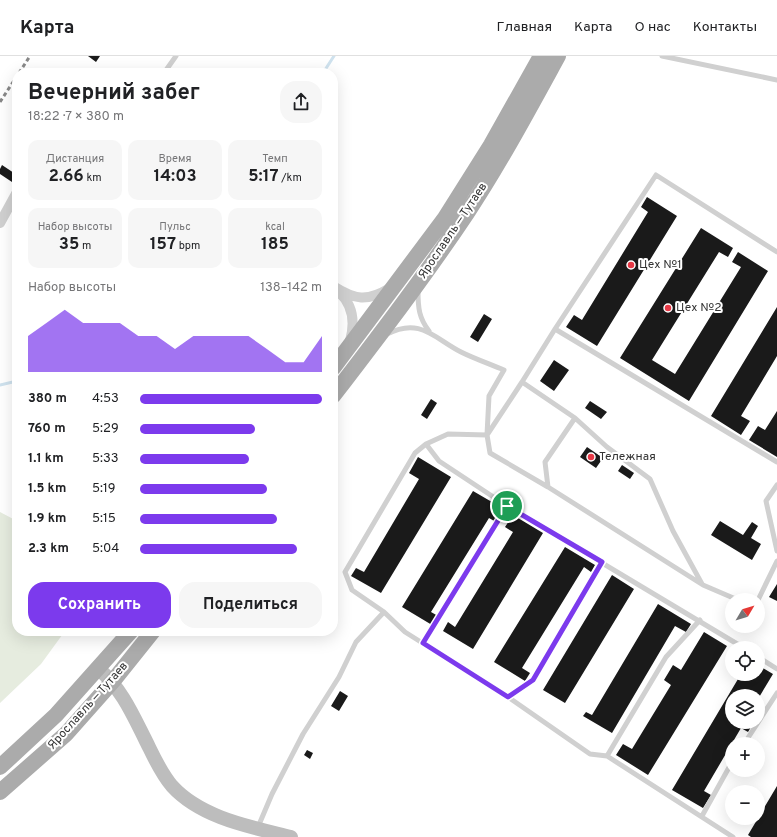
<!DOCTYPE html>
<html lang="ru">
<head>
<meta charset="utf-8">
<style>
	:root { --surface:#fff; --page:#f6f6f6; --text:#202124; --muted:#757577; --line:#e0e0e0; --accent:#7c3aed }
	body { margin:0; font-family:Overpass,sans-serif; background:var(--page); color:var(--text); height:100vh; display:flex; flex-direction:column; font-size:15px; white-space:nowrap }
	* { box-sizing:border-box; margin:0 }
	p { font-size:13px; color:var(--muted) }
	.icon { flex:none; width:22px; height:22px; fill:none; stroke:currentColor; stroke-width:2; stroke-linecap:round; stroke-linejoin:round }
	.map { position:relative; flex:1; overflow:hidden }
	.details { position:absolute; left:12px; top:12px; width:326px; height:568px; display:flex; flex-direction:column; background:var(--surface); border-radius:16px; box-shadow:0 4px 16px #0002 }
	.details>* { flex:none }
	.needle { width:26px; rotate:52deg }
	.buttons { position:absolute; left:725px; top:537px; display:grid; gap:8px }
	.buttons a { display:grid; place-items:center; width:40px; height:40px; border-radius:50%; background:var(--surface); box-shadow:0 4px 16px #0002; font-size:20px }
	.pin { position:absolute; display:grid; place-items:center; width:34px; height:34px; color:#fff; margin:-17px; border:2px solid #fff; border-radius:50%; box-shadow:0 1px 4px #0007 }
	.round { display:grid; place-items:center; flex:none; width:42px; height:42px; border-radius:16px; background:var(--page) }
	.headline { display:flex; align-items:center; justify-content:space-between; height:68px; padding:0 16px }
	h1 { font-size:22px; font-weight:700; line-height:30px }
	.stats { display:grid; grid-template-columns:repeat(3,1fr); gap:6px; height:68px; padding:4px 16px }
	.stats div { display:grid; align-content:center; border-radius:10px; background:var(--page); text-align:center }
	.stats b { font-size:17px; font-weight:700 }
	.stats small { font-size:11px; font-weight:400 }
	.stats p { font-size:11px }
	.chart { height:112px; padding:8px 16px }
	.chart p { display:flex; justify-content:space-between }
	.chart svg { width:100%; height:72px; margin-top:4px; fill:var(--accent); opacity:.7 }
	.primary-button { display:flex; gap:8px; margin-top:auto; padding:8px 16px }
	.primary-button a { flex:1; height:46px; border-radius:16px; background:var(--accent); color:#fff; font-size:16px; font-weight:700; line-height:46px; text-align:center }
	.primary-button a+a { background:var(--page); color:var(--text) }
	ul { padding:0 16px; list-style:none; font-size:13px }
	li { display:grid; grid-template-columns:64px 48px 1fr; align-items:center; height:30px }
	li i { height:10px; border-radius:5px; background:var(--accent) }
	header { display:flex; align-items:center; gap:24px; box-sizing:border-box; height:56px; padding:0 20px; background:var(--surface); border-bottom:1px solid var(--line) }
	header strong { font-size:19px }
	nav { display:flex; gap:22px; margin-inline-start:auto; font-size:14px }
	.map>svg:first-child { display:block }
	.green { fill:#e6ecdf }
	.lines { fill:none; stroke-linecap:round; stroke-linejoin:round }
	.stream { stroke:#cfe2ee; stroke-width:3 }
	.building { fill:#1a1a1a }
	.lane { stroke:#d0d0d0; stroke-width:5 }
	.street { stroke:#d0d0d0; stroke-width:10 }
	.secondary { stroke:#bdbdbd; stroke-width:14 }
	.primary { stroke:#ababab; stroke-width:16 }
	.rail { stroke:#888; stroke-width:3; stroke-dasharray:4 3; stroke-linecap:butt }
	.route-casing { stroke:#fff; stroke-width:8 }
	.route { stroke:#7c3aed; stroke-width:5 }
	.poi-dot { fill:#e63946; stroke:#fff; stroke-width:1.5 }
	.labels { text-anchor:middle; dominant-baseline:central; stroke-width:4; stroke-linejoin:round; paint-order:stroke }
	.street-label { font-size:12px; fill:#333; stroke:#fff }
	.poi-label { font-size:12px; fill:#333; stroke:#fff; text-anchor:start }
</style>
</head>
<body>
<header>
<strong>Карта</strong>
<nav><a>Главная</a><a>Карта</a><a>О нас</a><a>Контакты</a></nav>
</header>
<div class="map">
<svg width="777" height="781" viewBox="0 0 777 781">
	<rect width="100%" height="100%" fill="#fff"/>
	<path class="green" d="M0,456L17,465V575H65L41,608L0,647Z"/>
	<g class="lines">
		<path class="stream" d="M323,17L334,0
			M0,329L17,325"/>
	</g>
	<path class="building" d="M88,0H100L96,6Z
		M2,109L17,119L12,126L0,118V113Z
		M647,141L677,160L597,290L566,271L574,259L582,264L648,156L641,151Z
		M701,172L733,192L728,201L719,196L652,304L675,318L741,211L732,206L738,196L768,215L689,345L620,302Z
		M777,251V300L741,360L750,365L741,379L711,360Z
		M484,258L492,263L478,286L470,281Z
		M554,304L569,314L554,335L540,325Z
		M431,343L437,347L427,363L421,359Z
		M590,345L607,356L601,363L585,352Z
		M777,355V401L749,384L758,370L765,374Z
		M587,391L603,402L596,412L580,401Z
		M418,401L451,421L381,537L351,520L356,512L364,516L419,423L409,417Z
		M622,409L634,417L630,423L618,415Z
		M473,435L504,453L496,466L489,462L431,556L438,560L432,569L402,551Z
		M513,459L543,477L473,593L443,575L448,566L455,571L513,476L505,471Z
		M720,465L743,479L752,466L758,470L751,482L761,488L752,504L711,479Z
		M565,491L595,509L591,516L584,511L522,612L530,617L525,625L494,606Z
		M612,519L634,533L565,647L543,634Z
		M777,528V545L769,541Z
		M658,548L691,568L686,576L675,570L612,677L583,660L586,656L592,659Z
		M704,576L727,590L648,719L616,699L623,688L632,693L671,629L664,624L673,609L681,614Z
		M758,609L773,618L758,643V640H732V666H754L748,676L741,672L704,735L711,739L703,752L672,734L741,618H758Z
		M340,635L348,640L339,655L331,650Z
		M307,694L313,697L310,703L304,699Z
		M777,730V781H751L748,779Z"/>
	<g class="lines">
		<path class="lane" d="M662,0L777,24
			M164,17L176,0
			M418,235C418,252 419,262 429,275
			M555,273L777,406
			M387,278C420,261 434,282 461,296C475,303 490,308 504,314L489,340L487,379L490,397L548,431L703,529L738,544
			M522,326L555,273L656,119L777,196
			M575,362L522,326L487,379L448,378L426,388L439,405L507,450L744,592
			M426,388L415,397L345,516L352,534L384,556L405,576L508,641L590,698L607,700L733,781
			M777,429L766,445L777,495
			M548,431L545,406L575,362L607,391L650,423L673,475L702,528
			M758,544L777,505
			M423,587L507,450
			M758,601L777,613
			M508,641L533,625L602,506
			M744,688L777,637
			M607,700L666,601L700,564
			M702,760L732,706
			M258,771L272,738L303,678L339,621L356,586L384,556"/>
		<path class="street" d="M0,167L17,136
			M333,230C355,244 367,246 390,232
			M339,236C353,249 355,267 350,285"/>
		<path class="secondary" d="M98,612C122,634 131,655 145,683C153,699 160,716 172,730C201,762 251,771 291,781"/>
		<path class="primary" d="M333,312L445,162L491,89L541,0
			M333,340C379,280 425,220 467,157C500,107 529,53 558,0
			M0,711L56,659L131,575
			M0,736L66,678L113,625L153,575"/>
		<path class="rail" d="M19,17L30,0
			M0,46L17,20"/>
	</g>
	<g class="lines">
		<g class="route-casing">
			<path id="route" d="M507,450L602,506L533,624L508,641L423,587Z"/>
		</g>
		<use href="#route" class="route"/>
	</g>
	<g class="poi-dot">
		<circle cx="631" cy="209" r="4"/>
		<circle cx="668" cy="252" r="4"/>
		<circle cx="591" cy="401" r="4"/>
	</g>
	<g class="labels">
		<g class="street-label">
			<text transform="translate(453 175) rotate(-56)">Ярославль — Тутаев</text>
			<text transform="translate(88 650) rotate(-48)">Ярославль — Тутаев</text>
		</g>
		<g class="poi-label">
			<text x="639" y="209">Цех №1</text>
			<text x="676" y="252">Цех №2</text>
			<text x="599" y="401">Тележная</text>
		</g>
	</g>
</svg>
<div class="buttons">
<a><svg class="needle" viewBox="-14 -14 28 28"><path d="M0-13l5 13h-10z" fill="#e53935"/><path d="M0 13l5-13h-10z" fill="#757577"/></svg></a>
<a><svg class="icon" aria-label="locate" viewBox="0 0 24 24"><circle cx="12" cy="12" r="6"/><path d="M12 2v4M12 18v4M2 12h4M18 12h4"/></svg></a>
<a><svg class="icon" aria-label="layers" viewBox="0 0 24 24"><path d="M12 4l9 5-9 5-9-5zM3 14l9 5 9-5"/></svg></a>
<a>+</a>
<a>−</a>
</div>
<div class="pin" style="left:507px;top:450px;background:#1e9e55"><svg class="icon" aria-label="arrive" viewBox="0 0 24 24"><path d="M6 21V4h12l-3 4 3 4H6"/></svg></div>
<section class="details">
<div class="headline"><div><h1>Вечерний забег</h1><p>18:22 · 7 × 380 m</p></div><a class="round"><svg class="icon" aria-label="share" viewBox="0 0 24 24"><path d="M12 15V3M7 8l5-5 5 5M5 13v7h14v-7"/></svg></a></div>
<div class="stats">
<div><p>Дистанция</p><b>2.66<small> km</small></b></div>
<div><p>Время</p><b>14:03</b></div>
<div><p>Темп</p><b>5:17<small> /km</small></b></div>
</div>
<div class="stats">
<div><p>Набор высоты</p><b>35<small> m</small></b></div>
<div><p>Пульс</p><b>157<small> bpm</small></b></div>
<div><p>kcal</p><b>185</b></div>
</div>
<div class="chart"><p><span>Набор высоты</span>138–142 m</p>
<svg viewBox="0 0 160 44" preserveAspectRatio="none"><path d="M0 44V22L10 14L20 6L30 14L40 14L50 14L60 22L70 22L80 30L90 22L100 22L110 22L120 22L130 30L140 38L150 38L160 22V44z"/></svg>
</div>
<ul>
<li><b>380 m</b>4:53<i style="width:100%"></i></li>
<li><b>760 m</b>5:29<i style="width:63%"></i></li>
<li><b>1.1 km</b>5:33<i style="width:60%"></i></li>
<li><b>1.5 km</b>5:19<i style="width:70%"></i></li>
<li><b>1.9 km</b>5:15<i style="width:75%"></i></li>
<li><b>2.3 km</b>5:04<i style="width:86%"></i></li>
</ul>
<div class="primary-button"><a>Сохранить</a><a>Поделиться</a></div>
</section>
</div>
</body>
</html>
